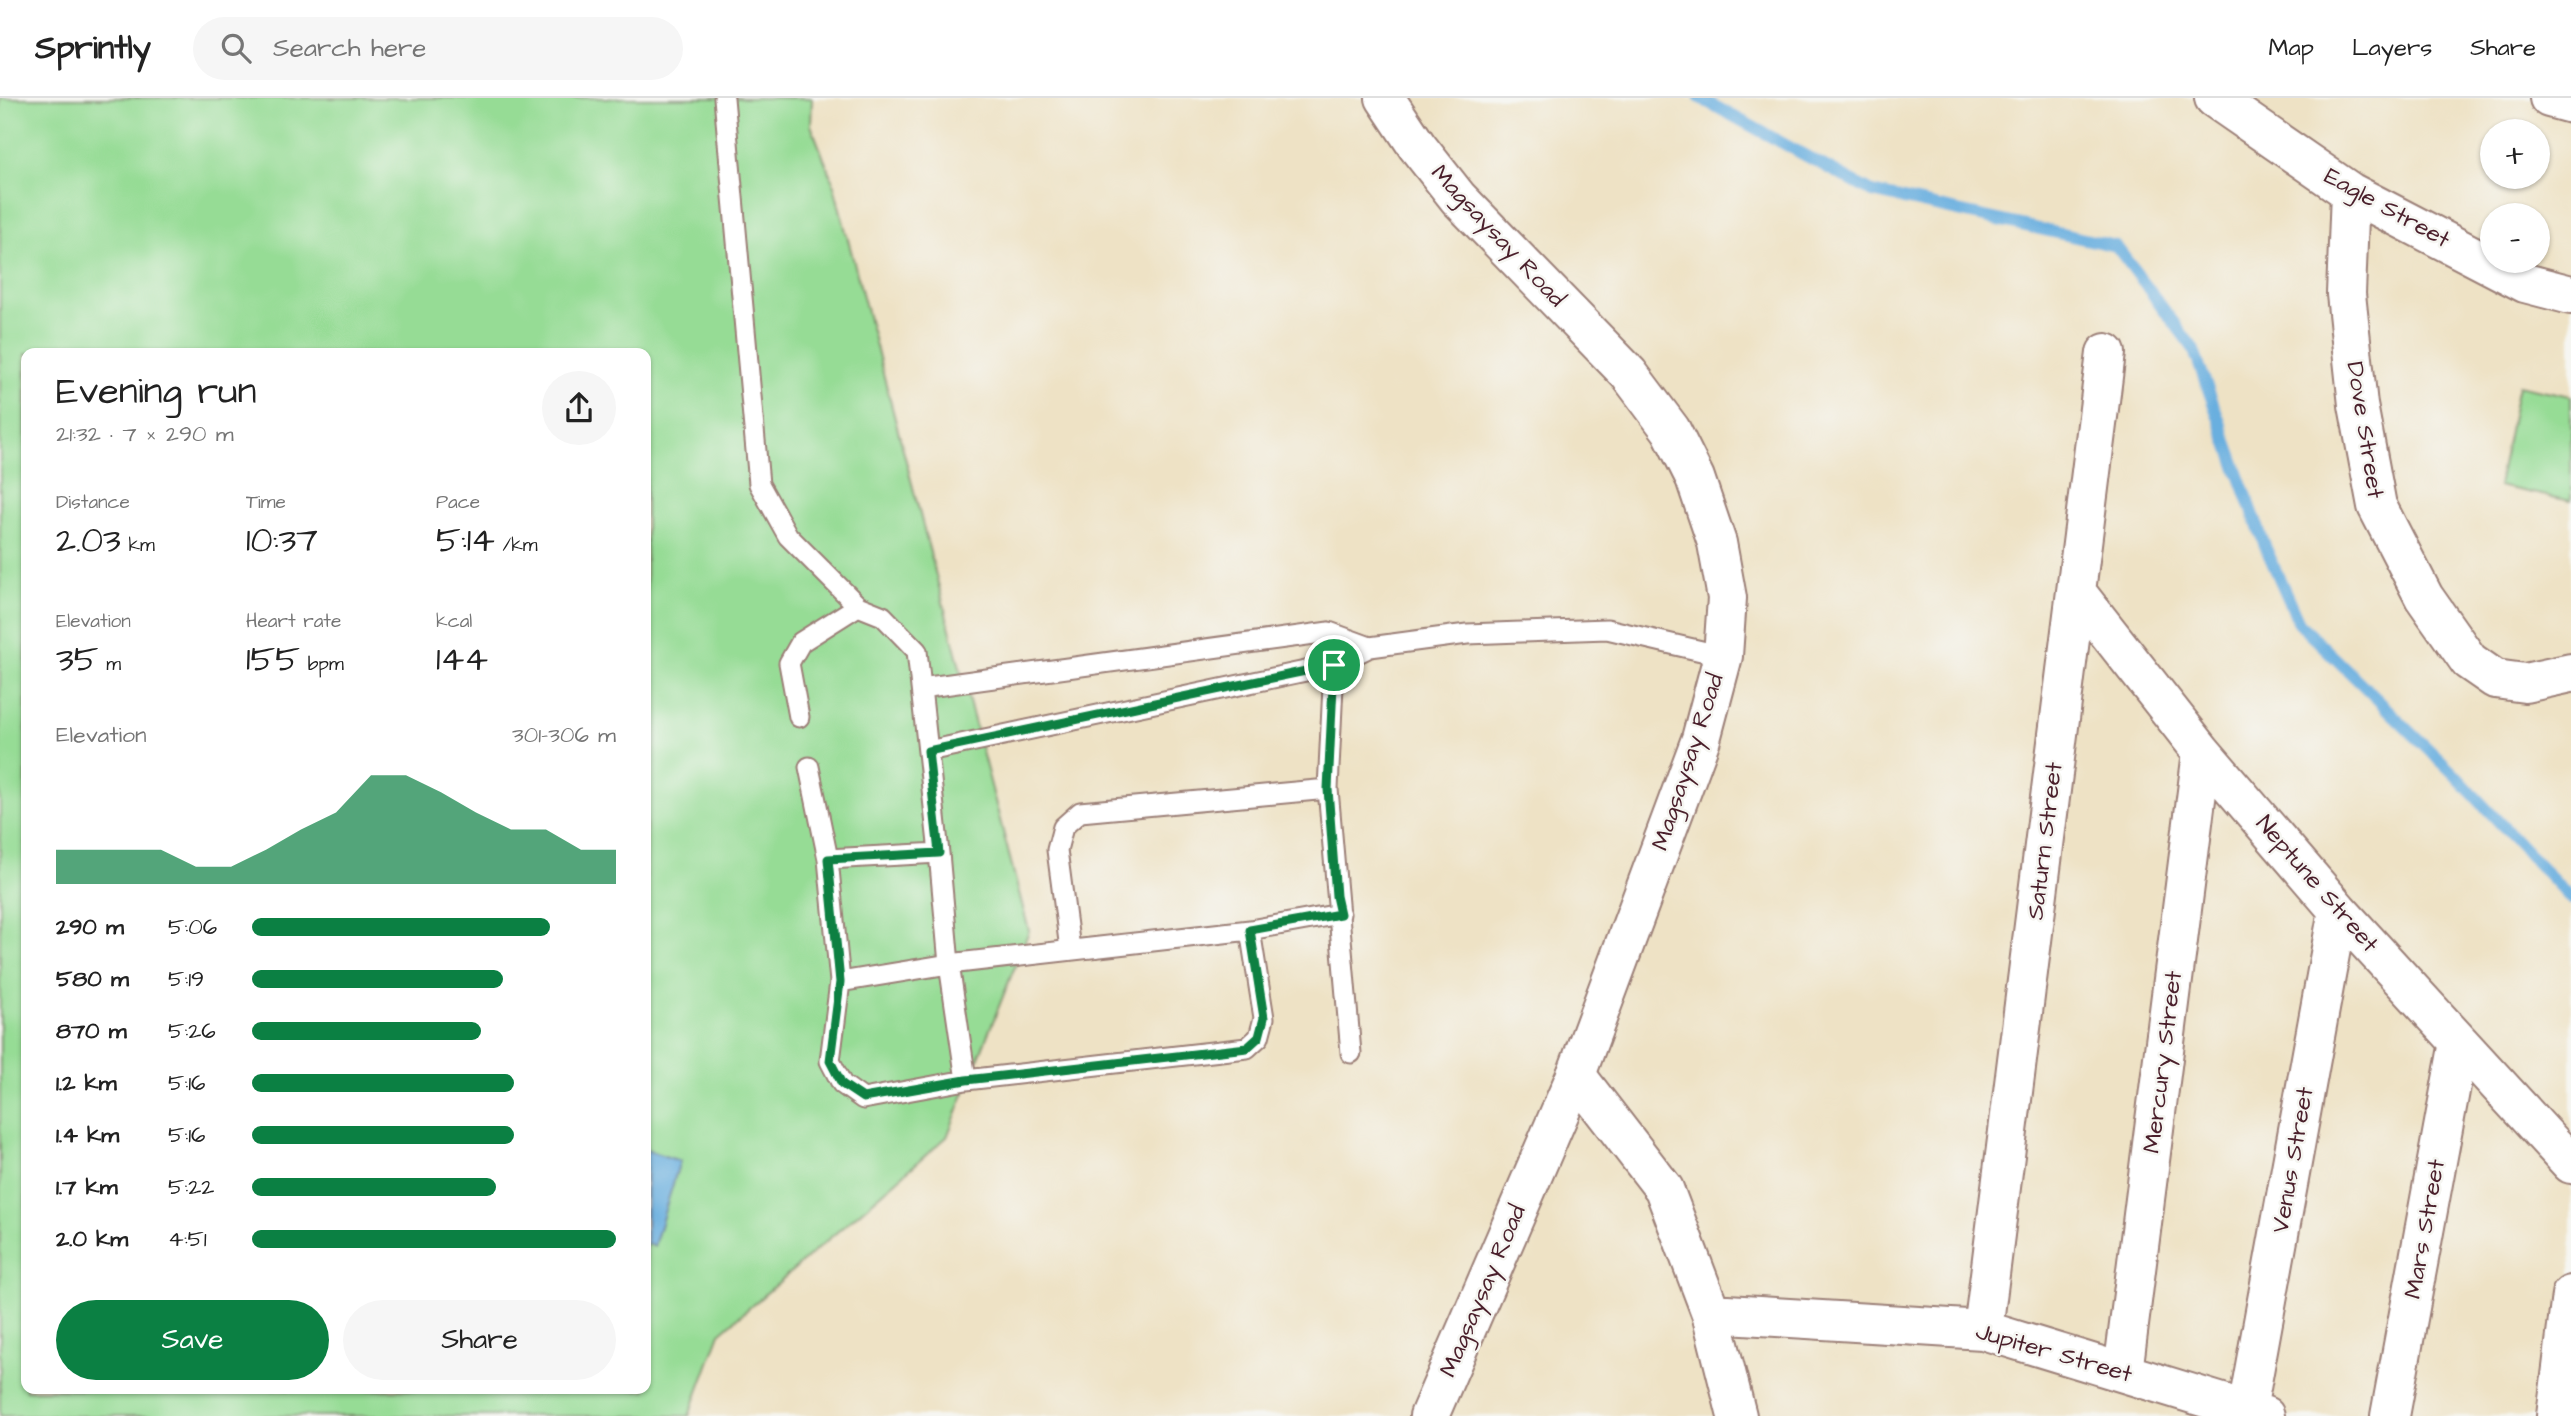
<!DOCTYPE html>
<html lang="en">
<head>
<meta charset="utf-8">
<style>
	:root { --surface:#fff; --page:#f6f6f6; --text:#222; --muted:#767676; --line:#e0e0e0; --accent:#0b8043 }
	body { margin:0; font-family:"Architects Daughter",sans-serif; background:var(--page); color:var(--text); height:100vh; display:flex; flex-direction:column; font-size:26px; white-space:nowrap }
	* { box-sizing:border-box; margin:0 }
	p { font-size:23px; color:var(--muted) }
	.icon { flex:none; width:38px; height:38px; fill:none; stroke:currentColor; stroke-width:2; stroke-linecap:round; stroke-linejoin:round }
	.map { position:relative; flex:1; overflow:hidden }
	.details { position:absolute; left:21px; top:250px; width:630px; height:1046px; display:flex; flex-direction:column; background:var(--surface); border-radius:14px; box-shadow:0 2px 5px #0004 }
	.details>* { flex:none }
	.buttons { position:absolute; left:2480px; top:21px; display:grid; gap:14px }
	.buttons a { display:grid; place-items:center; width:70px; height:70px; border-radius:50%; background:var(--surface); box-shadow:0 2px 5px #0004; font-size:35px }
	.pin { position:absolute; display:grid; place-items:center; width:60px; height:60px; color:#fff; margin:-30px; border:4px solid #fff; border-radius:50%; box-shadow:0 2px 7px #0007 }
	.round { display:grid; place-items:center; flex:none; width:74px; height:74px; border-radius:37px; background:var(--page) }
	.head { display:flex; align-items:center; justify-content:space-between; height:119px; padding:0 35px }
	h1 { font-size:38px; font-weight:600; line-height:52px }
	.stats { display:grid; grid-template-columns:repeat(3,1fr); gap:10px; height:119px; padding:7px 35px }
	.stats div { display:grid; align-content:center }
	.stats b { font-size:35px; font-weight:600 }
	.stats small { font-size:19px; font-weight:400 }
	.stats p { font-size:19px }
	.chart { height:196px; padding:14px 35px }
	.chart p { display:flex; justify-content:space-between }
	.chart svg { width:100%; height:126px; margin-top:7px; fill:var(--accent); opacity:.7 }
	.primary-button { display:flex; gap:14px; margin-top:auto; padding:14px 35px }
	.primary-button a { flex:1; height:80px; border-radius:42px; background:var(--accent); color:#fff; font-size:28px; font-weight:600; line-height:80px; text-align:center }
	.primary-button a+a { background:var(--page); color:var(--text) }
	ul { padding:0 35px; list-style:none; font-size:23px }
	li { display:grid; grid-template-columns:112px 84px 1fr; align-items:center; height:52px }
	li i { height:18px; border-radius:9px; background:var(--accent) }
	header { display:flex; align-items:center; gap:42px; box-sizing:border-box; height:98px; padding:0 35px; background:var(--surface); border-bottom:2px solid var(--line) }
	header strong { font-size:33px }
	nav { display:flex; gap:38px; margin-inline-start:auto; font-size:24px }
	.search { width:490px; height:63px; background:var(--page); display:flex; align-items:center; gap:18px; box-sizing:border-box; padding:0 24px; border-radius:38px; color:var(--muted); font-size:26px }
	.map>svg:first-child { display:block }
	.green { fill:#96dc95; stroke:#707e60; stroke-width:2; fill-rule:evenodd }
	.water { fill:#69afdf; stroke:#5a6785; stroke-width:2 }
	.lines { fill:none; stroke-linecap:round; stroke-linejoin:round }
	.stream { stroke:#69afdf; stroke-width:12 }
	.lane-casing { stroke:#9c8078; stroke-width:23 }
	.street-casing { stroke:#9c8078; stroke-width:42 }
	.secondary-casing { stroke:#9c8078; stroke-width:42 }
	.lane { stroke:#fff; stroke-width:19 }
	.street { stroke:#fff; stroke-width:38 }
	.secondary { stroke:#fff; stroke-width:38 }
	.route-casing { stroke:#fff; stroke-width:14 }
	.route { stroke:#0b8043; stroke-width:9 }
	.labels { text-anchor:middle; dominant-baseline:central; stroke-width:5; stroke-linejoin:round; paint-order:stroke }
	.street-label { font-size:24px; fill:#4a1f2b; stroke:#f6f6f2 }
</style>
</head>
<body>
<header>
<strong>Sprintly</strong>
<div class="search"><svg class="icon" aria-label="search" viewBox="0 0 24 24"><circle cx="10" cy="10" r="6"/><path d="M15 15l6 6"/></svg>Search here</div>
<nav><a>Map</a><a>Layers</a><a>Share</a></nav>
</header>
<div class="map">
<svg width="2571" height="1318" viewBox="0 0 2571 1318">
	<rect width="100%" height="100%" fill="#f6f6f2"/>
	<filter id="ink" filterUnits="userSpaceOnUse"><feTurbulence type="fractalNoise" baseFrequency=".0143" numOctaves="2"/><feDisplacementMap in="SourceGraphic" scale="14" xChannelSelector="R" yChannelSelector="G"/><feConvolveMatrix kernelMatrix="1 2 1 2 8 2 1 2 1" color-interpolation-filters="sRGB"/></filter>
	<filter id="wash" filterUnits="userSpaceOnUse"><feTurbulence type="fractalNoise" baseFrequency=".00686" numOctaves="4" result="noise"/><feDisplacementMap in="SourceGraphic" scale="28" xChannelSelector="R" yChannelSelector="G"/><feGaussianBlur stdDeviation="1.57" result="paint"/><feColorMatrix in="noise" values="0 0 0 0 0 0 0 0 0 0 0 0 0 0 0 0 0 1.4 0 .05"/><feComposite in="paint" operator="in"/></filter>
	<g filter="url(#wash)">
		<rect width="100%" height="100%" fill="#eee2c5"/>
		<path class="green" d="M0,0H812L811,27L833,84L1029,833L947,1039L720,1235L689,1318H0ZM26,256H646V1292H26Z
			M2518,287L2571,298V403L2498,388Z"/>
		<path class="water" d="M646,1052L680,1063L654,1148L646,1146Z"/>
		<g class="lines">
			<path class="stream" d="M1700,0L1872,94L2116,148L2193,250L2265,448L2299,525L2454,676L2571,801"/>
		</g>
	</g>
	<g filter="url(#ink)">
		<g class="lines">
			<g class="lane-casing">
				<path id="lane" d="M724,0L759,386L788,438L858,508L883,518L917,553L939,755L949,866L966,982
					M921,590L1329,534L1370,549
					M799,619L789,565L801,544L858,508
					M928,653L1334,567L1370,549L1467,536L1607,531L1723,558
					M809,669L828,761
					M1328,691L1334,567L1329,534
					M939,755L828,761L840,884L949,866L1250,832L1340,816
					M1070,851L1057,752L1063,729L1080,714L1328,691L1351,955
					M840,884L830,963L842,986L863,1001L966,982L1247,950L1259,939L1264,920L1250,832"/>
			</g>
			<g class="street-casing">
				<path id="street" d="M2214,0L2350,94L2525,185L2571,197
					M2549,0L2571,6
					M2350,94L2346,196L2358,307L2377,408L2424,499L2469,563L2495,581L2525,585L2571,575
					M2077,495L2202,654L2338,812L2571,1066
					M1576,977L1664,1091L1711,1215L1737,1318
					M1711,1215L1983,1232L2265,1318
					M1983,1232L2106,255
					M2123,1274L2202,654
					M2247,1312L2338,812
					M2390,1318L2459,944
					M2556,1318L2571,1197"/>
			</g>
			<g class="secondary-casing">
				<path id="secondary" d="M1385,0L1417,48L1458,100L1629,276L1671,332L1695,380L1717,445L1727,500L1723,558L1701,641L1576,977L1429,1318"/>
			</g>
			<use href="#lane" class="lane"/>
			<use href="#street" class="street"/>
			<use href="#secondary" class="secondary"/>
		</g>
	</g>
	<g class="lines" filter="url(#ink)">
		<g class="route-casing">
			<path id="route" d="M1334,567L1328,691L1336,798L1340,816L1250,832L1264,920L1259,939L1247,950L966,982L863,1000L842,986L830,963L840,884L828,761L939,755L928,653Z"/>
		</g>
		<use href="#route" class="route"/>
	</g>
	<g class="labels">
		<g class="street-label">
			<text transform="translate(2387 110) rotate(29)">Eagle Street</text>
			<text transform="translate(1498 138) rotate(47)">Magsaysay Road</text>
			<text transform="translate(2365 332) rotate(81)">Dove Street</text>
			<text transform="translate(1688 664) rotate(-72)">Magsaysay Road</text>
			<text transform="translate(2045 743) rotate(-83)">Saturn Street</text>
			<text transform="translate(2317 786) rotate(49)">Neptune Street</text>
			<text transform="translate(2163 964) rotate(-83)">Mercury Street</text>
			<text transform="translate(2293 1062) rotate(-80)">Venus Street</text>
			<text transform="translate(2425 1131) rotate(-80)">Mars Street</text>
			<text transform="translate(1483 1193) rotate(-67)">Magsaysay Road</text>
			<text transform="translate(2054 1255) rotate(16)">Jupiter Street</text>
		</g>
	</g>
</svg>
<div class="buttons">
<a>+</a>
<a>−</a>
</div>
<div class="pin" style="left:1334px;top:567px;background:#1e9e55"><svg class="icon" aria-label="arrive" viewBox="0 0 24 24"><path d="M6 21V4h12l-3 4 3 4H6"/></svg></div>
<section class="details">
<div class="head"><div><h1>Evening run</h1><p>21:32 · 7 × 290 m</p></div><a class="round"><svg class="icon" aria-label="share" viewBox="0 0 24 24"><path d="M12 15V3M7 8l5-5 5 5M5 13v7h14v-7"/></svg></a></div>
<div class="stats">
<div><p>Distance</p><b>2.03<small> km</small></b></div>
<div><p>Time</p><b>10:37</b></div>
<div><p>Pace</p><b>5:14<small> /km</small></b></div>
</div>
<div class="stats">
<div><p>Elevation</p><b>35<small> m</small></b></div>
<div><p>Heart rate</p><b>155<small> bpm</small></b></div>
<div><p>kcal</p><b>144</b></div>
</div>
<div class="chart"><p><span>Elevation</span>301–306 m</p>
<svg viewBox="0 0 160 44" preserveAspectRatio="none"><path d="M0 44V32L10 32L20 32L30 32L40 38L50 38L60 32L70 25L80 19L90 6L100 6L110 12L120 19L130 25L140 25L150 32L160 32V44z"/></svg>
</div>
<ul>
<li><b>290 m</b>5:06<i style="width:82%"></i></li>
<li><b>580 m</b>5:19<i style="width:69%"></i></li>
<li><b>870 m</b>5:26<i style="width:63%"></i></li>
<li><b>1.2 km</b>5:16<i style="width:72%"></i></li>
<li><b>1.4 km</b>5:16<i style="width:72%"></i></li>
<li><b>1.7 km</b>5:22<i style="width:67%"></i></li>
<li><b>2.0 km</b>4:51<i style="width:100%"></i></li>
</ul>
<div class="primary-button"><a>Save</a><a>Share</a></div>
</section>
</div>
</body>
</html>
